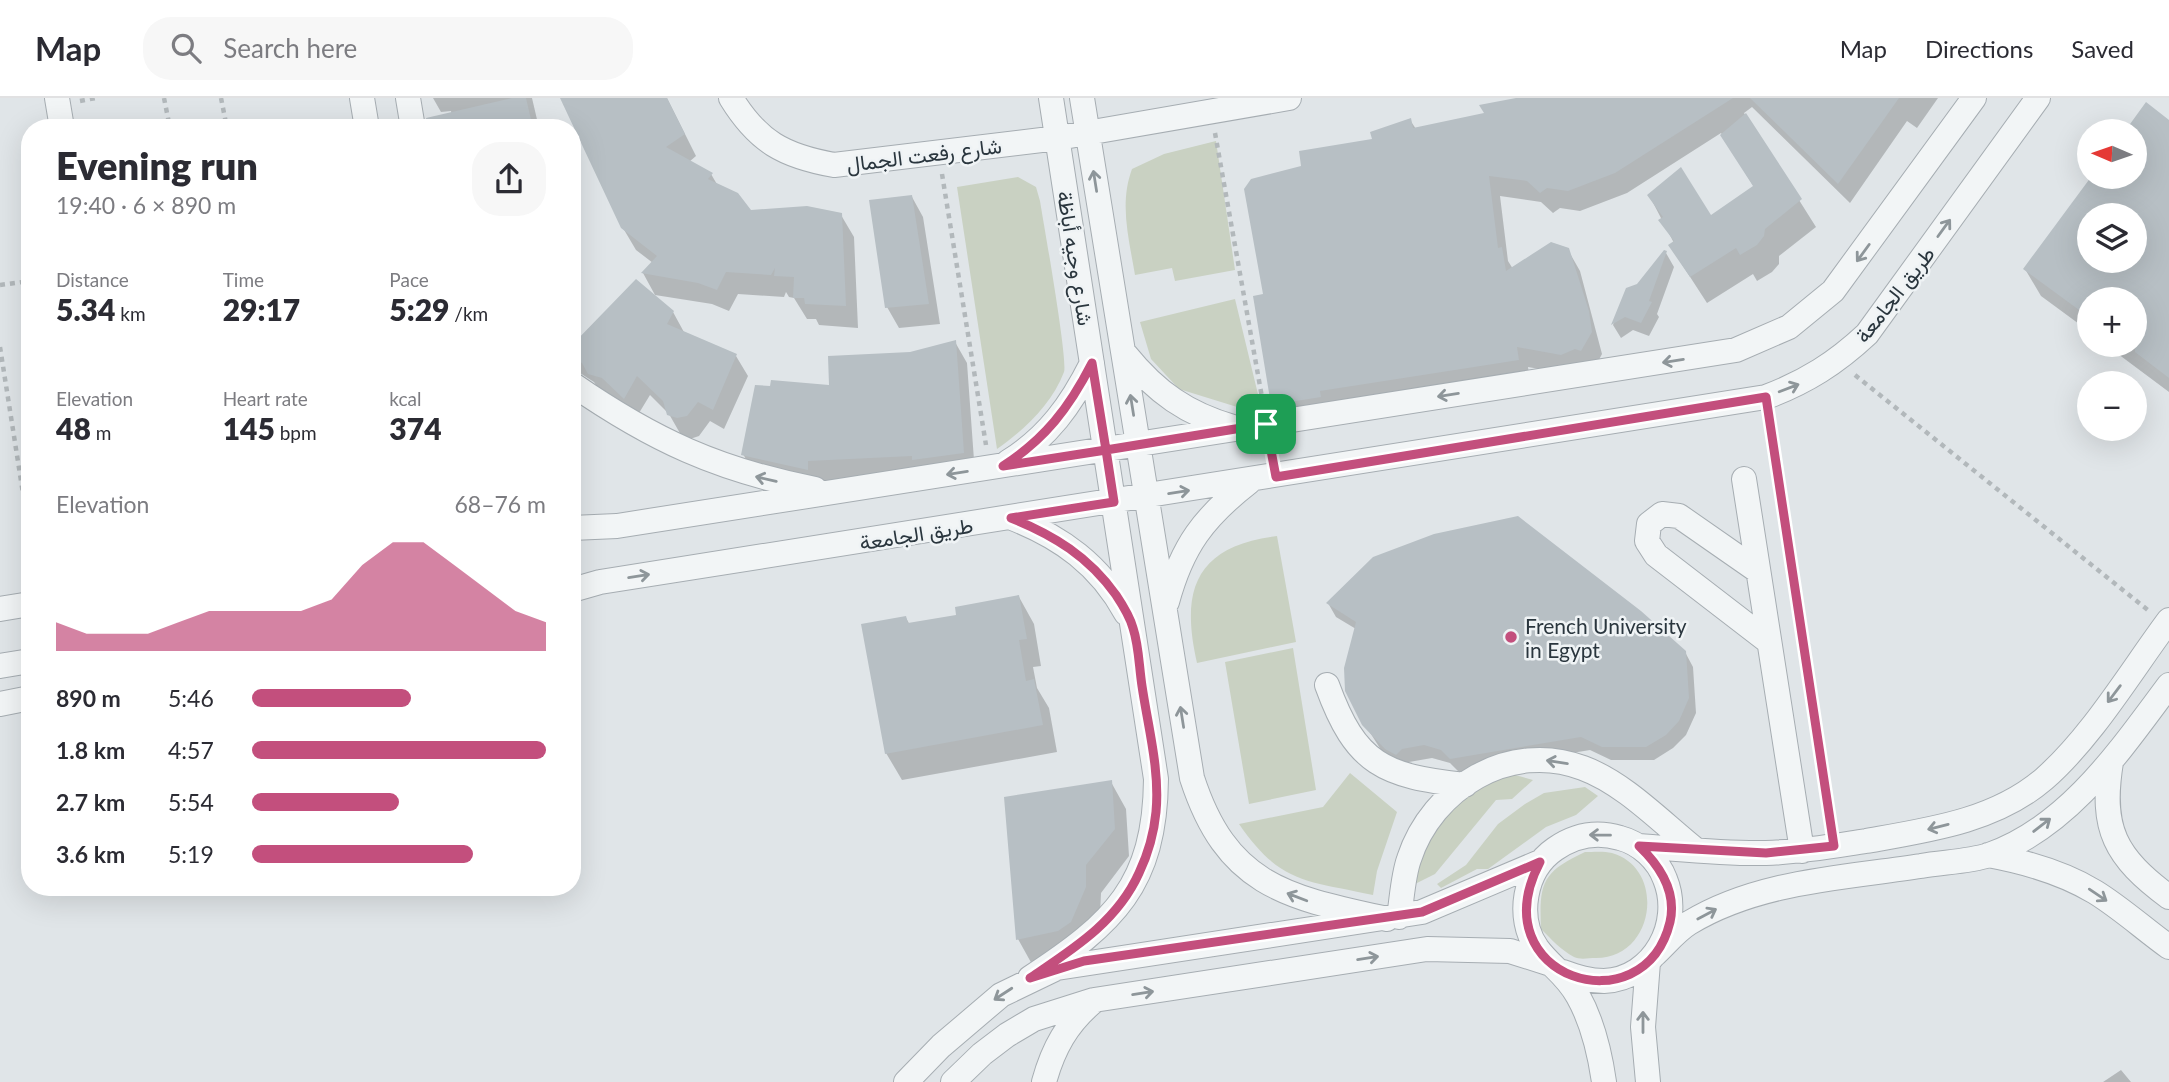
<!DOCTYPE html>
<html lang="en">
<head>
<meta charset="utf-8">
<style>
	:root { --surface:#fff; --page:#f7f7f7; --text:#2b2b33; --muted:#7c7c81; --line:#e1e1e2; --accent:#c34f7d }
	body { margin:0; font-family:Lato,Vazirmatn,sans-serif; background:var(--page); color:var(--text); height:100vh; display:flex; flex-direction:column; font-size:26px; white-space:nowrap }
	* { box-sizing:border-box; margin:0 }
	p { font-size:23px; color:var(--muted) }
	.icon { flex:none; width:38px; height:38px; fill:none; stroke:currentColor; stroke-width:2; stroke-linecap:round; stroke-linejoin:round }
	.map { position:relative; flex:1; overflow:hidden }
	.sheet { position:absolute; left:21px; top:21px; width:560px; height:777px; display:flex; flex-direction:column; background:var(--surface); border-radius:28px; box-shadow:0 7px 28px #0002 }
	.sheet>* { flex:none }
	.needle { width:46px; rotate:272deg }
	.buttons { position:absolute; left:2077px; top:21px; display:grid; gap:14px }
	.buttons a { display:grid; place-items:center; width:70px; height:70px; border-radius:50%; background:var(--surface); box-shadow:0 7px 28px #0002; font-size:35px }
	.pin { position:absolute; display:grid; place-items:center; width:60px; height:60px; color:#fff; margin:-30px; border-radius:14px; box-shadow:0 4px 10px #0006 }
	.round { display:grid; place-items:center; flex:none; width:74px; height:74px; border-radius:28px; background:var(--page) }
	.summary { display:flex; align-items:center; justify-content:space-between; height:119px; padding:0 35px }
	h1 { font-size:38px; font-weight:800; line-height:52px }
	.figures { display:grid; grid-template-columns:repeat(3,1fr); gap:10px; height:119px; padding:7px 35px }
	.figures div { display:grid; align-content:center }
	.figures b { font-size:30px; font-weight:800 }
	.figures small { font-size:19px; font-weight:400 }
	.figures p { font-size:19px }
	.chart { height:196px; padding:14px 35px }
	.chart p { display:flex; justify-content:space-between }
	.chart svg { width:100%; height:126px; margin-top:7px; fill:var(--accent); opacity:.7 }
	ul { padding:0 35px; list-style:none; font-size:23px }
	li { display:grid; grid-template-columns:112px 84px 1fr; align-items:center; height:52px }
	li i { height:18px; border-radius:9px; background:var(--accent) }
	header { display:flex; align-items:center; gap:42px; box-sizing:border-box; height:98px; padding:0 35px; background:var(--surface); border-bottom:2px solid var(--line) }
	header strong { font-size:33px }
	nav { display:flex; gap:38px; margin-inline-start:auto; font-size:24px }
	.search { width:490px; height:63px; background:var(--page); display:flex; align-items:center; gap:18px; box-sizing:border-box; padding:0 24px; border-radius:28px; color:var(--muted); font-size:26px }
	.map>svg:first-child { display:block }
	.green { fill:#c9d1c2 }
	.shadow { fill:#0003; fill-rule:evenodd }
	.building { fill:#b7bfc4; fill-rule:evenodd }
	.lines { fill:none; stroke-linecap:round; stroke-linejoin:round }
	.minor-casing { stroke:#a6adb2; stroke-width:26 }
	.path { stroke:#b2b8bb; stroke-width:4.5; stroke-dasharray:5 5; stroke-linecap:butt }
	.minor { stroke:#f2f5f6; stroke-width:24 }
	.oneway { stroke:#8e969a }
	.route-casing { stroke:#fff; stroke-width:14 }
	.route { stroke:#c34f7d; stroke-width:9 }
	.poi-dot { fill:#c34f7d; stroke:#eff3f5; stroke-width:2.5 }
	.labels { text-anchor:middle; dominant-baseline:central; stroke-width:5; stroke-linejoin:round; paint-order:stroke }
	.street-label { font-size:21px; fill:#2a363e; stroke:#eff3f5 }
	.poi-label { font-size:21px; fill:#2a363e; stroke:#eff3f5; text-anchor:start }
</style>
</head>
<body>
<header>
<strong>Map</strong>
<div class="search"><svg class="icon" aria-label="search" viewBox="0 0 24 24"><circle cx="10" cy="10" r="6"/><path d="M15 15l6 6"/></svg>Search here</div>
<nav><a>Map</a><a>Directions</a><a>Saved</a></nav>
</header>
<div class="map">
<svg width="2169" height="984" viewBox="0 0 2169 984">
	<rect width="100%" height="100%" fill="#e0e5e8"/>
	<path class="green" d="M1216,43L1235,172L1175,183L1172,170L1135,177C1129,141 1119,106 1132,71L1164,56Z
		M1018,79L1036,89L1040,103C1044,127 1068,262 1064,274C1052,306 1024,332 997,351L957,89Z
		M1235,201L1263,317L1179,291L1151,261L1140,224Z
		M1277,438L1296,544L1197,565C1180,491 1196,448 1277,438Z
		M1293,550L1316,692L1249,706L1225,564Z
		M1501,673L1533,682L1512,701L1496,702L1435,776L1407,790L1443,714Z
		M1350,675L1397,714L1377,773L1373,797C1307,782 1281,787 1239,726L1323,709Z
		M1585,689L1598,698L1576,717L1546,729L1488,771H1477L1441,790L1437,786L1466,767L1498,726L1525,706L1544,695Z
		M1585,754C1593,754 1604,753 1612,755C1667,771 1655,861 1595,860C1589,860 1580,862 1574,859C1561,852 1551,841 1541,831C1539,785 1542,774 1585,754Z"/>
	<path class="shadow" d="M433,0H532L539,30H454L451,13L441,14Z
		M562,0H667L696,58L689,64L711,76L718,88L750,114L841,117L854,139L858,230L819,227L816,221H807L794,200L789,199L786,194L784,199L738,196L729,213L712,206L655,197L643,175L653,165L636,152L623,130Z
		M1525,0H1938L1917,30L1907,23L1850,105L1752,9L1744,15L1816,129L1779,158V166L1772,174L1757,183L1753,176L1707,205L1670,148L1674,145L1649,97L1711,119L1754,89L1721,35L1627,95L1580,113L1560,110L1553,115L1541,104L1500,98L1508,163L1513,171L1568,152L1580,173L1602,256L1593,273L1573,277L1528,269L1530,282L1284,328L1272,307L1255,199L1265,198L1303,69L1374,43L1410,22L1416,31L1486,16Z
		M2146,7L2169,24V294L2106,247H2135V201H2090V234L2041,198L2025,171L2094,79H2135V33H2127ZM2090,117H2135V163H2090Z
		M912,99L923,119L940,226L899,230L887,209Z
		M1666,155L1674,169L1657,216L1659,219L1649,238L1633,232L1621,240L1613,227L1627,191L1638,187Z
		M673,214L685,236L736,258L748,278L724,331L710,323L699,338L690,341L681,337L669,316L650,297L636,320L602,297L594,284L580,275L572,262V250Z
		M955,244L967,265L975,376L819,384L755,377L743,356L831,289Z
		M1019,499L1034,526L1041,568L1033,569L1037,590L1049,610L1057,654L902,682L886,655L906,520L910,527L958,518Z
		M1328,505L1685,554L1693,569L1696,615L1686,637L1673,650L1654,662H1611L1590,652L1459,674L1450,665L1432,660L1409,664L1404,670L1383,655L1362,622L1356,531L1336,519Z
		M1111,684L1126,711L1129,758L1101,795L1100,817L1033,868L1018,841Z
		M2121,972L2131,984H2103Z"/>
	<path class="building" d="M512,0H526L533,30H428L426,20Z
		M560,0H667L685,36L666,49L713,75L708,81L738,95L751,112L807,108L842,115L846,208L805,206L804,200H793L794,179L774,178L775,170L771,177L726,174L717,192L698,185L641,175L657,158L621,130Z
		M1516,0H1733L1615,75L1568,93L1547,90L1540,95L1527,83L1489,78L1498,150L1502,149L1506,173L1551,144L1569,150L1589,213L1592,234L1581,253L1575,251L1561,257L1517,249L1519,262L1320,293L1321,299L1271,307L1253,198L1263,196L1244,91L1251,81L1301,68L1299,53L1372,41L1370,34L1411,20L1413,30L1484,15L1479,7Z
		M1750,0H1899L1838,86Z
		M2146,4L2169,22V280L2135,254V201H2090V220L2023,171L2091,79H2135V33H2125ZM2090,117H2135V163H2090Z
		M1746,15L1802,101L1765,131L1764,138L1757,147L1740,157L1736,150L1690,179L1668,147L1674,143L1658,122L1663,119L1647,97L1681,69L1711,117L1753,88L1720,37Z
		M912,97L929,206L885,210L869,102Z
		M1664,152L1667,153L1649,203L1652,204L1641,225L1625,219L1611,227L1626,190L1637,186Z
		M636,181L674,213L667,226L737,256L713,312L698,304L687,318L677,320L667,317L663,303L637,278L624,301L602,280L588,276L582,265L572,258V247Z
		M956,242L964,355L912,362V358L808,363V372L741,357L755,287L770,288L771,282L829,287L828,258L910,254Z
		M1518,418L1641,513L1686,553L1689,600L1679,623L1666,637L1646,649H1602L1581,639L1450,661L1441,652L1424,647L1402,651L1396,657L1385,651L1362,627L1345,593L1344,570L1356,524L1326,505L1373,459L1434,436Z
		M1019,497L1027,541L1019,542L1026,583L1034,581L1043,627L885,656L861,526L906,518L908,525L956,517L955,509Z
		M1112,682L1115,731L1086,767V789L1071,824L1058,833L1016,842L1004,699Z"/>
	<g class="lines">
		<g class="minor-casing">
			<path id="minor" d="M57,0L62,30
				M362,0L367,30
				M408,0L413,30
				M731,0C758,44 784,58 834,67L1058,40L1289,0
				M1082,0L1192,680C1227,788 1286,799 1387,821
				M1126,257C1156,294 1187,316 1233,329
				M572,286C653,342 718,372 815,391
				M1008,364C1048,339 1071,307 1092,265
				M1744,381L1802,753
				M1012,420C1061,439 1100,467 1126,515
				M572,430L617,428L1736,252L1789,229L1833,193L1974,0
				M1758,473L1679,418L1662,416L1649,426L1647,443L1656,457L1769,544
				M572,492L600,484L1766,299C1806,284 1836,265 1867,236L2038,0
				M1167,504C1182,448 1204,419 1249,384
				M0,511L30,506
				M0,568L30,563
				M1327,587C1356,667 1384,678 1465,687
				M0,606L30,600
				M2111,664C2100,731 2115,759 2169,799
				M1639,748C1681,751 1724,756 1766,755C1800,754 1833,748 1866,743C1929,732 1995,723 2044,681C2092,639 2131,573 2169,522
				M1988,757C2026,764 2062,774 2095,794C2121,810 2144,831 2169,849
				M1399,819C1402,800 1403,778 1409,761C1432,690 1510,642 1583,670C1624,685 1661,724 1696,752
				M1654,857C1665,847 1676,833 1689,825C1758,783 1843,780 1921,768C1942,764 1968,764 1989,757C2069,729 2121,651 2169,587
				M1648,864L1643,929L1648,984
				M1563,874C1577,879 1589,883 1604,883C1654,881 1683,825 1665,781C1658,762 1640,745 1620,740C1597,733 1575,737 1555,751C1524,772 1516,820 1537,850C1551,869 1565,875 1578,898C1592,923 1600,956 1604,984
				M1030,880C1114,825 1155,787 1156,681L1051,0
				M906,984L941,948L1001,897L1057,870L1422,814L1540,764
				M953,984L982,956L1007,937L1034,921L1094,902L1427,851L1510,853L1551,866
				M1044,984C1053,951 1067,925 1094,903"/>
		</g>
		<path class="path" d="M164,0L170,30
			M221,0L227,30
			M80,3L96,0
			M1215,35L1263,305
			M942,76L986,347
			M0,187L30,183
			M0,249L30,440
			M1855,277L2149,513
			M1769,323L1830,726"/>
		<use href="#minor" class="minor"/>
	</g>
	<defs><path id="oneway-shaft" d="M-6 0H5M1.5-3L5.5 0L1.5 3" fill="none" stroke-width="1.6" stroke-linecap="round" stroke-linejoin="round" transform="scale(1.75)"/></defs>
	<g class="oneway">
		<use href="#oneway-shaft" transform="translate(1095 83) rotate(-99)"/>
		<use href="#oneway-shaft" transform="translate(1944 130) rotate(-54)"/>
		<use href="#oneway-shaft" transform="translate(1863 155) rotate(126)"/>
		<use href="#oneway-shaft" transform="translate(1673 263) rotate(171)"/>
		<use href="#oneway-shaft" transform="translate(1789 290) rotate(-21)"/>
		<use href="#oneway-shaft" transform="translate(1448 297) rotate(171)"/>
		<use href="#oneway-shaft" transform="translate(1132 307) rotate(-99)"/>
		<use href="#oneway-shaft" transform="translate(957 375) rotate(171)"/>
		<use href="#oneway-shaft" transform="translate(766 381) rotate(-167)"/>
		<use href="#oneway-shaft" transform="translate(1179 394) rotate(-9)"/>
		<use href="#oneway-shaft" transform="translate(639 478) rotate(-9)"/>
		<use href="#oneway-shaft" transform="translate(2114 596) rotate(127)"/>
		<use href="#oneway-shaft" transform="translate(1182 619) rotate(-99)"/>
		<use href="#oneway-shaft" transform="translate(1557 664) rotate(-171)"/>
		<use href="#oneway-shaft" transform="translate(2042 727) rotate(-38)"/>
		<use href="#oneway-shaft" transform="translate(1938 729) rotate(166)"/>
		<use href="#oneway-shaft" transform="translate(1600 737) rotate(-179)"/>
		<use href="#oneway-shaft" transform="translate(2098 797) rotate(34)"/>
		<use href="#oneway-shaft" transform="translate(1297 799) rotate(-159)"/>
		<use href="#oneway-shaft" transform="translate(1707 816) rotate(-28)"/>
		<use href="#oneway-shaft" transform="translate(1368 860) rotate(-9)"/>
		<use href="#oneway-shaft" transform="translate(1143 895) rotate(-9)"/>
		<use href="#oneway-shaft" transform="translate(1003 896) rotate(147)"/>
		<use href="#oneway-shaft" transform="translate(1643 924) rotate(-90)"/>
	</g>
	<g class="lines">
		<g class="route-casing">
			<path id="route" d="M1266,326L1106,352L1092,265C1069,310 1045,341 1003,368L1106,352L1114,404L1011,420C1054,437 1089,459 1116,497C1122,506 1130,519 1133,530C1139,548 1139,569 1142,588C1148,629 1160,672 1156,714C1154,735 1148,756 1139,775C1117,824 1073,851 1030,880L1084,863L1422,814L1540,764C1479,880 1644,931 1670,824C1677,793 1660,768 1639,748L1766,755L1834,748L1766,299L1276,379L1266,326"/>
		</g>
		<use href="#route" class="route"/>
	</g>
	<circle class="poi-dot" cx="1511" cy="539" r="7"/>
	<g class="labels">
		<g class="street-label">
			<text transform="translate(924 56) rotate(-7)">شارع رفعت الجمال</text>
			<text transform="translate(1076 160) rotate(81)">شارع وجيه أباظة</text>
			<text transform="translate(1894 196) rotate(-52)">طريق الجامعة</text>
			<text transform="translate(916 435) rotate(-9)">طريق الجامعة</text>
		</g>
		<g class="poi-label">
			<text x="1525" y="527">French University<tspan x="1525" dy="24">in Egypt</tspan></text>
		</g>
	</g>
</svg>
<div class="buttons">
<a><svg class="needle" viewBox="-14 -14 28 28"><path d="M0-13l5 13h-10z" fill="#e53935"/><path d="M0 13l5-13h-10z" fill="#7c7c81"/></svg></a>
<a><svg class="icon" aria-label="layers" viewBox="0 0 24 24"><path d="M12 4l9 5-9 5-9-5zM3 14l9 5 9-5"/></svg></a>
<a>+</a>
<a>−</a>
</div>
<div class="pin" style="left:1266px;top:326px;background:#1e9e55"><svg class="icon" aria-label="arrive" viewBox="0 0 24 24"><path d="M6 21V4h12l-3 4 3 4H6"/></svg></div>
<section class="sheet">
<div class="summary"><div><h1>Evening run</h1><p>19:40 · 6 × 890 m</p></div><a class="round"><svg class="icon" aria-label="share" viewBox="0 0 24 24"><path d="M12 15V3M7 8l5-5 5 5M5 13v7h14v-7"/></svg></a></div>
<div class="figures">
<div><p>Distance</p><b>5.34<small> km</small></b></div>
<div><p>Time</p><b>29:17</b></div>
<div><p>Pace</p><b>5:29<small> /km</small></b></div>
</div>
<div class="figures">
<div><p>Elevation</p><b>48<small> m</small></b></div>
<div><p>Heart rate</p><b>145<small> bpm</small></b></div>
<div><p>kcal</p><b>374</b></div>
</div>
<div class="chart"><p><span>Elevation</span>68–76 m</p>
<svg viewBox="0 0 160 44" preserveAspectRatio="none"><path d="M0 44V34L10 38L20 38L30 38L40 34L50 30L60 30L70 30L80 30L90 26L100 14L110 6L120 6L130 14L140 22L150 30L160 34V44z"/></svg>
</div>
<ul>
<li><b>890 m</b>5:46<i style="width:54%"></i></li>
<li><b>1.8 km</b>4:57<i style="width:100%"></i></li>
<li><b>2.7 km</b>5:54<i style="width:50%"></i></li>
<li><b>3.6 km</b>5:19<i style="width:75%"></i></li>
</ul>
</section>
</div>
</body>
</html>
